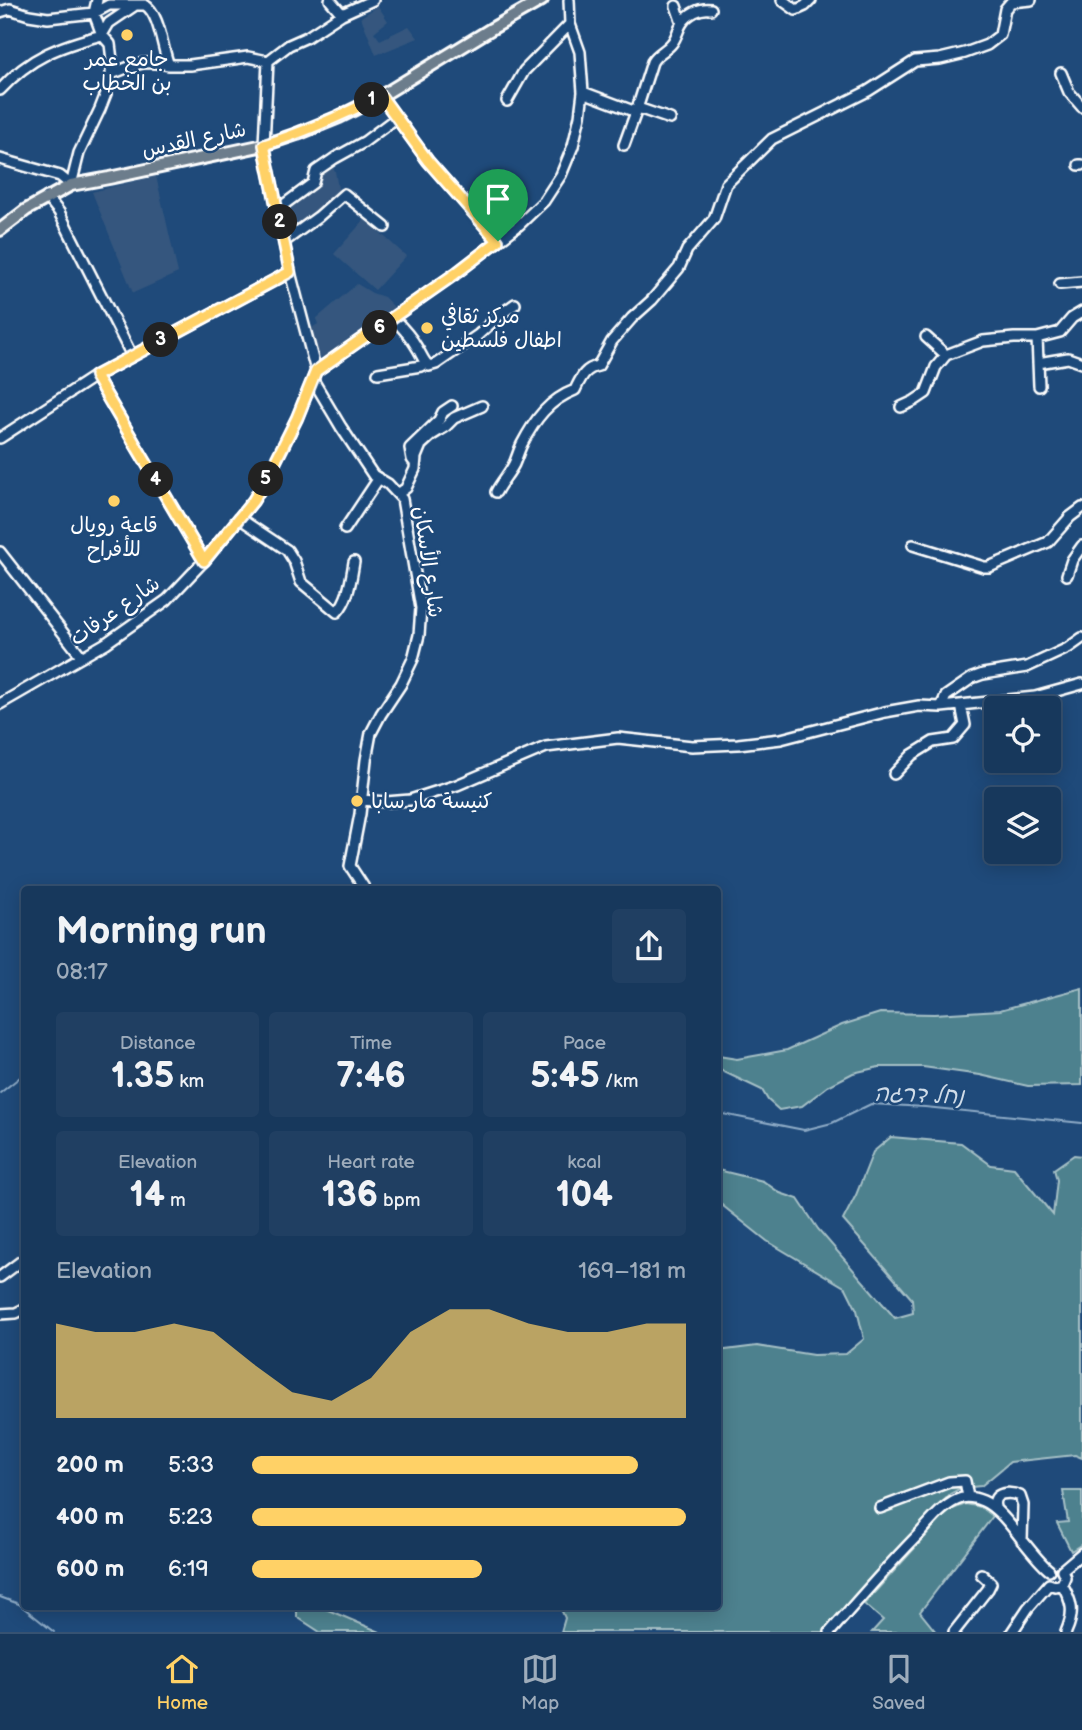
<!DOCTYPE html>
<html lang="en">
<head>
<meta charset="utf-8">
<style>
	:root { --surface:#17385c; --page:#203f62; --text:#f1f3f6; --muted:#9eacbb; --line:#365272; --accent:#ffd166 }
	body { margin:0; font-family:"Balsamiq Sans","Playpen Sans Arabic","Playpen Sans Hebrew",sans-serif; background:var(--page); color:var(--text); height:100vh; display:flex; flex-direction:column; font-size:26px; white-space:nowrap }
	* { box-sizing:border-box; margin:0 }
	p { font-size:23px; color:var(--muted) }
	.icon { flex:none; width:38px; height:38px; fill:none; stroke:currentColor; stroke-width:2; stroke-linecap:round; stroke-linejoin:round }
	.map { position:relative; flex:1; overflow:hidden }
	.details { position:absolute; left:21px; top:886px; width:700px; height:724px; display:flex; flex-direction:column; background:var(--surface); border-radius:7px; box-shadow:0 4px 18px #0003,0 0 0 2px var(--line) }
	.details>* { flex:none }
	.tools { position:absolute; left:984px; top:696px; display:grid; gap:14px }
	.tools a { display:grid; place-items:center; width:77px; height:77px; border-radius:7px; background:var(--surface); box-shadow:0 4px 18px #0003,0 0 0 2px var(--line); font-size:35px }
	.pin { position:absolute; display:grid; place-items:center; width:60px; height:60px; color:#fff; margin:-72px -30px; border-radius:50% 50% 50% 0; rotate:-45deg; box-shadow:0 0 7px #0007 }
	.pin .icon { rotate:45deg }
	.km { position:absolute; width:35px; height:35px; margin:-18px; border-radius:50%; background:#222; color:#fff; font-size:19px; line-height:35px; text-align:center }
	.round { display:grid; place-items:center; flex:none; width:74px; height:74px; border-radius:7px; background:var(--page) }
	.overview { display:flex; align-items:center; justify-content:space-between; height:119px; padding:0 35px }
	h1 { font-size:38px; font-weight:800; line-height:52px }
	.metrics { display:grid; grid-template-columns:repeat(3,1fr); gap:10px; height:119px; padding:7px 35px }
	.metrics div { display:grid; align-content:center; border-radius:7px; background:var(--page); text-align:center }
	.metrics b { font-size:35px; font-weight:800 }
	.metrics small { font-size:19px; font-weight:400 }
	.metrics p { font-size:19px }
	.chart { height:196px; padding:14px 35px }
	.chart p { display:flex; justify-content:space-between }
	.chart svg { width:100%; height:126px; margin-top:7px; fill:var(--accent); opacity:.7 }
	ul { padding:0 35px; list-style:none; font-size:23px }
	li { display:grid; grid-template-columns:112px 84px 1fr; align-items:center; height:52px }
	li i { height:18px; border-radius:9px; background:var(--accent) }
	.menu { display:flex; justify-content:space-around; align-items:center; height:98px; border-top:2px solid var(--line); background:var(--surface); font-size:19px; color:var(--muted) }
	.menu a { display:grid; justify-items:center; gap:4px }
	.menu .on { color:var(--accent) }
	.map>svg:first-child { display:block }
	.built { fill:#35577e }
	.green { fill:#4d818e; stroke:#a6c0c6; stroke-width:2 }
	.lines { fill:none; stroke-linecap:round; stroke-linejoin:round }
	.stream { stroke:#8facc7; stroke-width:2 }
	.minor-casing { stroke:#fff; stroke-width:14 }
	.major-casing { stroke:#fff; stroke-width:16 }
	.minor { stroke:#1f4a7a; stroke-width:9 }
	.major { stroke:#6c7d8c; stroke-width:10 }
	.route-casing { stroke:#fff; stroke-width:14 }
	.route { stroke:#ffd166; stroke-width:9 }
	.poi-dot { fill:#ffd166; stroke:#1f4a7a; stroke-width:2.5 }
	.labels { text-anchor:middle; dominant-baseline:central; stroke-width:5; stroke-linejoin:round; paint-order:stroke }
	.poi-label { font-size:21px; fill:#fff; stroke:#1f4a7a }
	.street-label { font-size:21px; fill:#fff; stroke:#1f4a7a }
	.water-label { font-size:23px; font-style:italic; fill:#d0dce8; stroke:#1f4a7a }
</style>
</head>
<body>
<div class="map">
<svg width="1082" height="1632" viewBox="0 0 1082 1632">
	<rect width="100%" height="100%" fill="#1f4a7a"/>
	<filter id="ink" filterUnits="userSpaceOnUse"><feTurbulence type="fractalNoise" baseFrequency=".0143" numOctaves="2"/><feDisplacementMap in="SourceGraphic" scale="14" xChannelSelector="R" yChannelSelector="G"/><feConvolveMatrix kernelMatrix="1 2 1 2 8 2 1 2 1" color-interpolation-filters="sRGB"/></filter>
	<g filter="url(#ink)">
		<path class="built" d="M378,6L388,21L374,32L380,40L409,26L418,38L376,55L361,17Z
			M330,163L335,171L339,194L290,231L282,207L317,182L318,171Z
			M156,176L178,273L133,293L92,192Z
			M365,219L406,256L375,290L334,254Z
			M357,284L372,293L384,297L397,310L327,358L321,357L316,353L310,329L318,324L316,319Z"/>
		<path class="green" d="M1082,988V1085L1028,1086L980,1075L923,1067H879L853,1073L828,1086L802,1106L779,1110L768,1100L762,1090L718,1069V1056L737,1059L787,1050L842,1025L880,1013L934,1014L1000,1010Z
			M891,1137L961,1143L991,1165L1014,1168L1053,1215L1057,1180L1054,1169L1074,1155L1082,1156V1458L1075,1455L1010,1462L981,1486L961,1488L950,1494L824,1632H561L565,1618L560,1607L718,1606V1351L757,1346L813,1355L846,1354L864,1339L857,1310L846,1288L767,1241L718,1202V1170L763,1181L780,1193L798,1199L818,1229L895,1318L913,1313L912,1299L843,1220L856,1195L873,1152Z
			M1063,1491H1082V1544L1071,1551L1057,1523L1068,1522Z
			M966,1504L981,1507L993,1516L920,1612L936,1632H872L883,1620L864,1604L943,1517L950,1510Z
			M297,1607H321L380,1632H320L297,1617Z"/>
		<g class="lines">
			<path class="stream" d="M0,1093L24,1074
				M718,1113L804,1130L832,1123L871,1104L925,1107L1082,1123
				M0,1597L19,1604L54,1632"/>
			<g class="minor-casing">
				<path id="minor" d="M330,0L342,14
					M782,0L796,10L805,6L811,0
					M676,6L682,23
					M0,12L10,9L29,15L48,18L94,13L109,5H145C160,14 162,49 169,65H190L248,57L268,61
					M268,61L264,145L290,272L316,371
					M268,61L289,45L307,37L342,14L373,0
					M1061,73L1069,92L1082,107
					M111,74C135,65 143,59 169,65
					M0,90C31,56 60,46 102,35L109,23L134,6
					M583,92L636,112
					M381,96L428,161L498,241
					M507,101L524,71L570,24
					M638,108L670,119
					M624,145L636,112L652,62C657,53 666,51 672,43C677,37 678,29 682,23C688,14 700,7 711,9
					M0,159L60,176L71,185L79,153L100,109L107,91L111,74L112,60L110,44L102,35L94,13L97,0
					M1079,165H1082
					M47,197L59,212L132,356
					M278,209L313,183L316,171L335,158L364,142L396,118
					M285,241L318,217L344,194L385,227
					M1060,284L1082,282
					M393,318C402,327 410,335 416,346C421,353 423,361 429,366L436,364L478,335L501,314L515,304
					M926,337L946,355
					M1038,363L1068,358L1082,363
					M378,373L421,366L425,363
					M95,376L204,561
					M313,380L341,427L373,475L388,484L402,499L421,608L419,635L413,659L401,684L381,714L371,733L366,760L360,814L350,866L365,889
					M1039,386L1037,338L1060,332L1072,318L1082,312
					M901,407L914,401L926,393L936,367L946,355L983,341L1014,338H1037
					M0,438L95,376L290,272
					M415,463L412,459L410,448L439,420L443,412L452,406
					M496,492C501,482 509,474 514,464C517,457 519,450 522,444C535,419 549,400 575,390C581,378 584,369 598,366L612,341L632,318L652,300L679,268L687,250L714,219L726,184L772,139L868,91L915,61L940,59L965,53L987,45L1000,35L1005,9L1011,2L1031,0
					M398,494L406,488L415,469L416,457L421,445L432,435L445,427L454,418L482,406
					M239,518L287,550L294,561L301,582L337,612C349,599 351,579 354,562
					M345,529L379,478
					M913,545L984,567H989L1048,542L1070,517L1082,508
					M0,552L82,657
					M1067,575L1072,560L1082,546
					M0,704L106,643L167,600L204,561L253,501L270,473L297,418L316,371L455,274L519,225L544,201L561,175L573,146L580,116L583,92L580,52L570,24L569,0
					M941,707L946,696L972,678L983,674L1027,667L1068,648L1082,638
					M894,774L912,755L933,742L953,739L965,725L961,705
					M362,800L386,802L410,800L457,785L546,747L618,738L692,746L738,744L781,739L885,712L919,706L941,707L1035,697L1082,684
					M0,1277L24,1259
					M0,1314L16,1313L24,1309
					M995,1507C991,1492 1010,1491 1020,1496L1023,1505L1022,1541
					M880,1508L949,1482L965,1481L968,1497
					M1062,1570L1082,1553
					M1049,1584L1055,1586L1062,1584L1065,1577L1062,1570
					M1062,1584C1072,1602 1075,1612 1066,1632
					M830,1632C860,1598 889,1564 921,1532C932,1520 945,1503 962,1498C968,1496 976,1498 983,1501C1005,1510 1028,1553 1049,1570
					M954,1632L988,1589L991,1583L981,1574
					M1012,1632L1028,1608L1049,1584"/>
			</g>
			<g class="major-casing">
				<path id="major" d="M0,230L26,210L71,185L109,178L264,145L297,134L339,117L381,96L491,29L542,0"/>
			</g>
			<use href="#minor" class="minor"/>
			<use href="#major" class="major"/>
		</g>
	</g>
	<g class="lines" filter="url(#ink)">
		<g class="route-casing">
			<path id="route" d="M381,96L428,161L498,241L455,274L316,371L297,418L270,472L253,501L204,561L95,376L290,272L264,145C305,132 343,115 381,96Z"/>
		</g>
		<use href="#route" class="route"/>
	</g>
	<g class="poi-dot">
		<circle cx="127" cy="35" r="7"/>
		<circle cx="427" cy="328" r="7"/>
		<circle cx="114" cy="501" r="7"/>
		<circle cx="357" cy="801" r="7"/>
	</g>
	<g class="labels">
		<g class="poi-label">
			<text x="127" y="59">جامع عمر<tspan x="127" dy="24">بن الخطاب</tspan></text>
			<text x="441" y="316" text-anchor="start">مركز ثقافي<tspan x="441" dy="24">اطفال فلسطين</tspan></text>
			<text x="114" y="525">قاعة رويال<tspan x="114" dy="24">للأفراح</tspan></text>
			<text x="371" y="801" text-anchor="start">كنيسة مار سابا</text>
		</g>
		<g class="street-label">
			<text transform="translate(194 140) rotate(-12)">شارع القدس</text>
			<text transform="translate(428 562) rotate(82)">شارع الأسكان</text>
			<text transform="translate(115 611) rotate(-35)">شارع عرفات</text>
		</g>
		<g class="water-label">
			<text transform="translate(919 1095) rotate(2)">נחל דרגה</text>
		</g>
	</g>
</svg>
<div class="tools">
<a><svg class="icon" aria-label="locate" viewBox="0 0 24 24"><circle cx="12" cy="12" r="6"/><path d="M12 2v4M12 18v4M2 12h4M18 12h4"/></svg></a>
<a><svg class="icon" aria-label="layers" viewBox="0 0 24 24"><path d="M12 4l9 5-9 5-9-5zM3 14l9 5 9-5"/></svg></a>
</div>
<div class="pin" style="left:498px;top:241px;background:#1e9e55"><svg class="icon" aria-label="arrive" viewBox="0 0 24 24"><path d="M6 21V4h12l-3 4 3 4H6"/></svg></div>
<b class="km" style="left:372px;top:100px">1</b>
<b class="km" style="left:280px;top:222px">2</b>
<b class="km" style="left:161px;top:340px">3</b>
<b class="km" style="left:156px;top:480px">4</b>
<b class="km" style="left:266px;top:479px">5</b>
<b class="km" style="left:380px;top:328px">6</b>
<section class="details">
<div class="overview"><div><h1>Morning run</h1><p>08:17</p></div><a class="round"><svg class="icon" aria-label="share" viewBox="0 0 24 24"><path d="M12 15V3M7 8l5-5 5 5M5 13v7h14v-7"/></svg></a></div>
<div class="metrics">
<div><p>Distance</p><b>1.35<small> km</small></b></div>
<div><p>Time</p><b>7:46</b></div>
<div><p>Pace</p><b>5:45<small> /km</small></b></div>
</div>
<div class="metrics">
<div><p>Elevation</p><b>14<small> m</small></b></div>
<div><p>Heart rate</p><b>136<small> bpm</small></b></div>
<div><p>kcal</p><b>104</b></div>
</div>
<div class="chart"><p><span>Elevation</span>169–181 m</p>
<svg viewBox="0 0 160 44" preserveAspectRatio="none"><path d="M0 44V11L10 14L20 14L30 11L40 14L50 25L60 35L70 38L80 30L90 14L100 6L110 6L120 11L130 14L140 14L150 11L160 11V44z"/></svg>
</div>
<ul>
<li><b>200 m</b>5:33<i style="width:89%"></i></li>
<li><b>400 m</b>5:23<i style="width:100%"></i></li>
<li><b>600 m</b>6:19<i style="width:53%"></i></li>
</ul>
</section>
</div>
<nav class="menu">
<a class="on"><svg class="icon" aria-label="home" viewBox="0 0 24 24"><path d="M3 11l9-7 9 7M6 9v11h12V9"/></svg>Home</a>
<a><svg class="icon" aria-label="map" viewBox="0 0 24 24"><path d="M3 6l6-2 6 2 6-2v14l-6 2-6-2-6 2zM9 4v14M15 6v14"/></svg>Map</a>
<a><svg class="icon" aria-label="saved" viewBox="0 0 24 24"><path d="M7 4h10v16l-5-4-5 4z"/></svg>Saved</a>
</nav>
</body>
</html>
